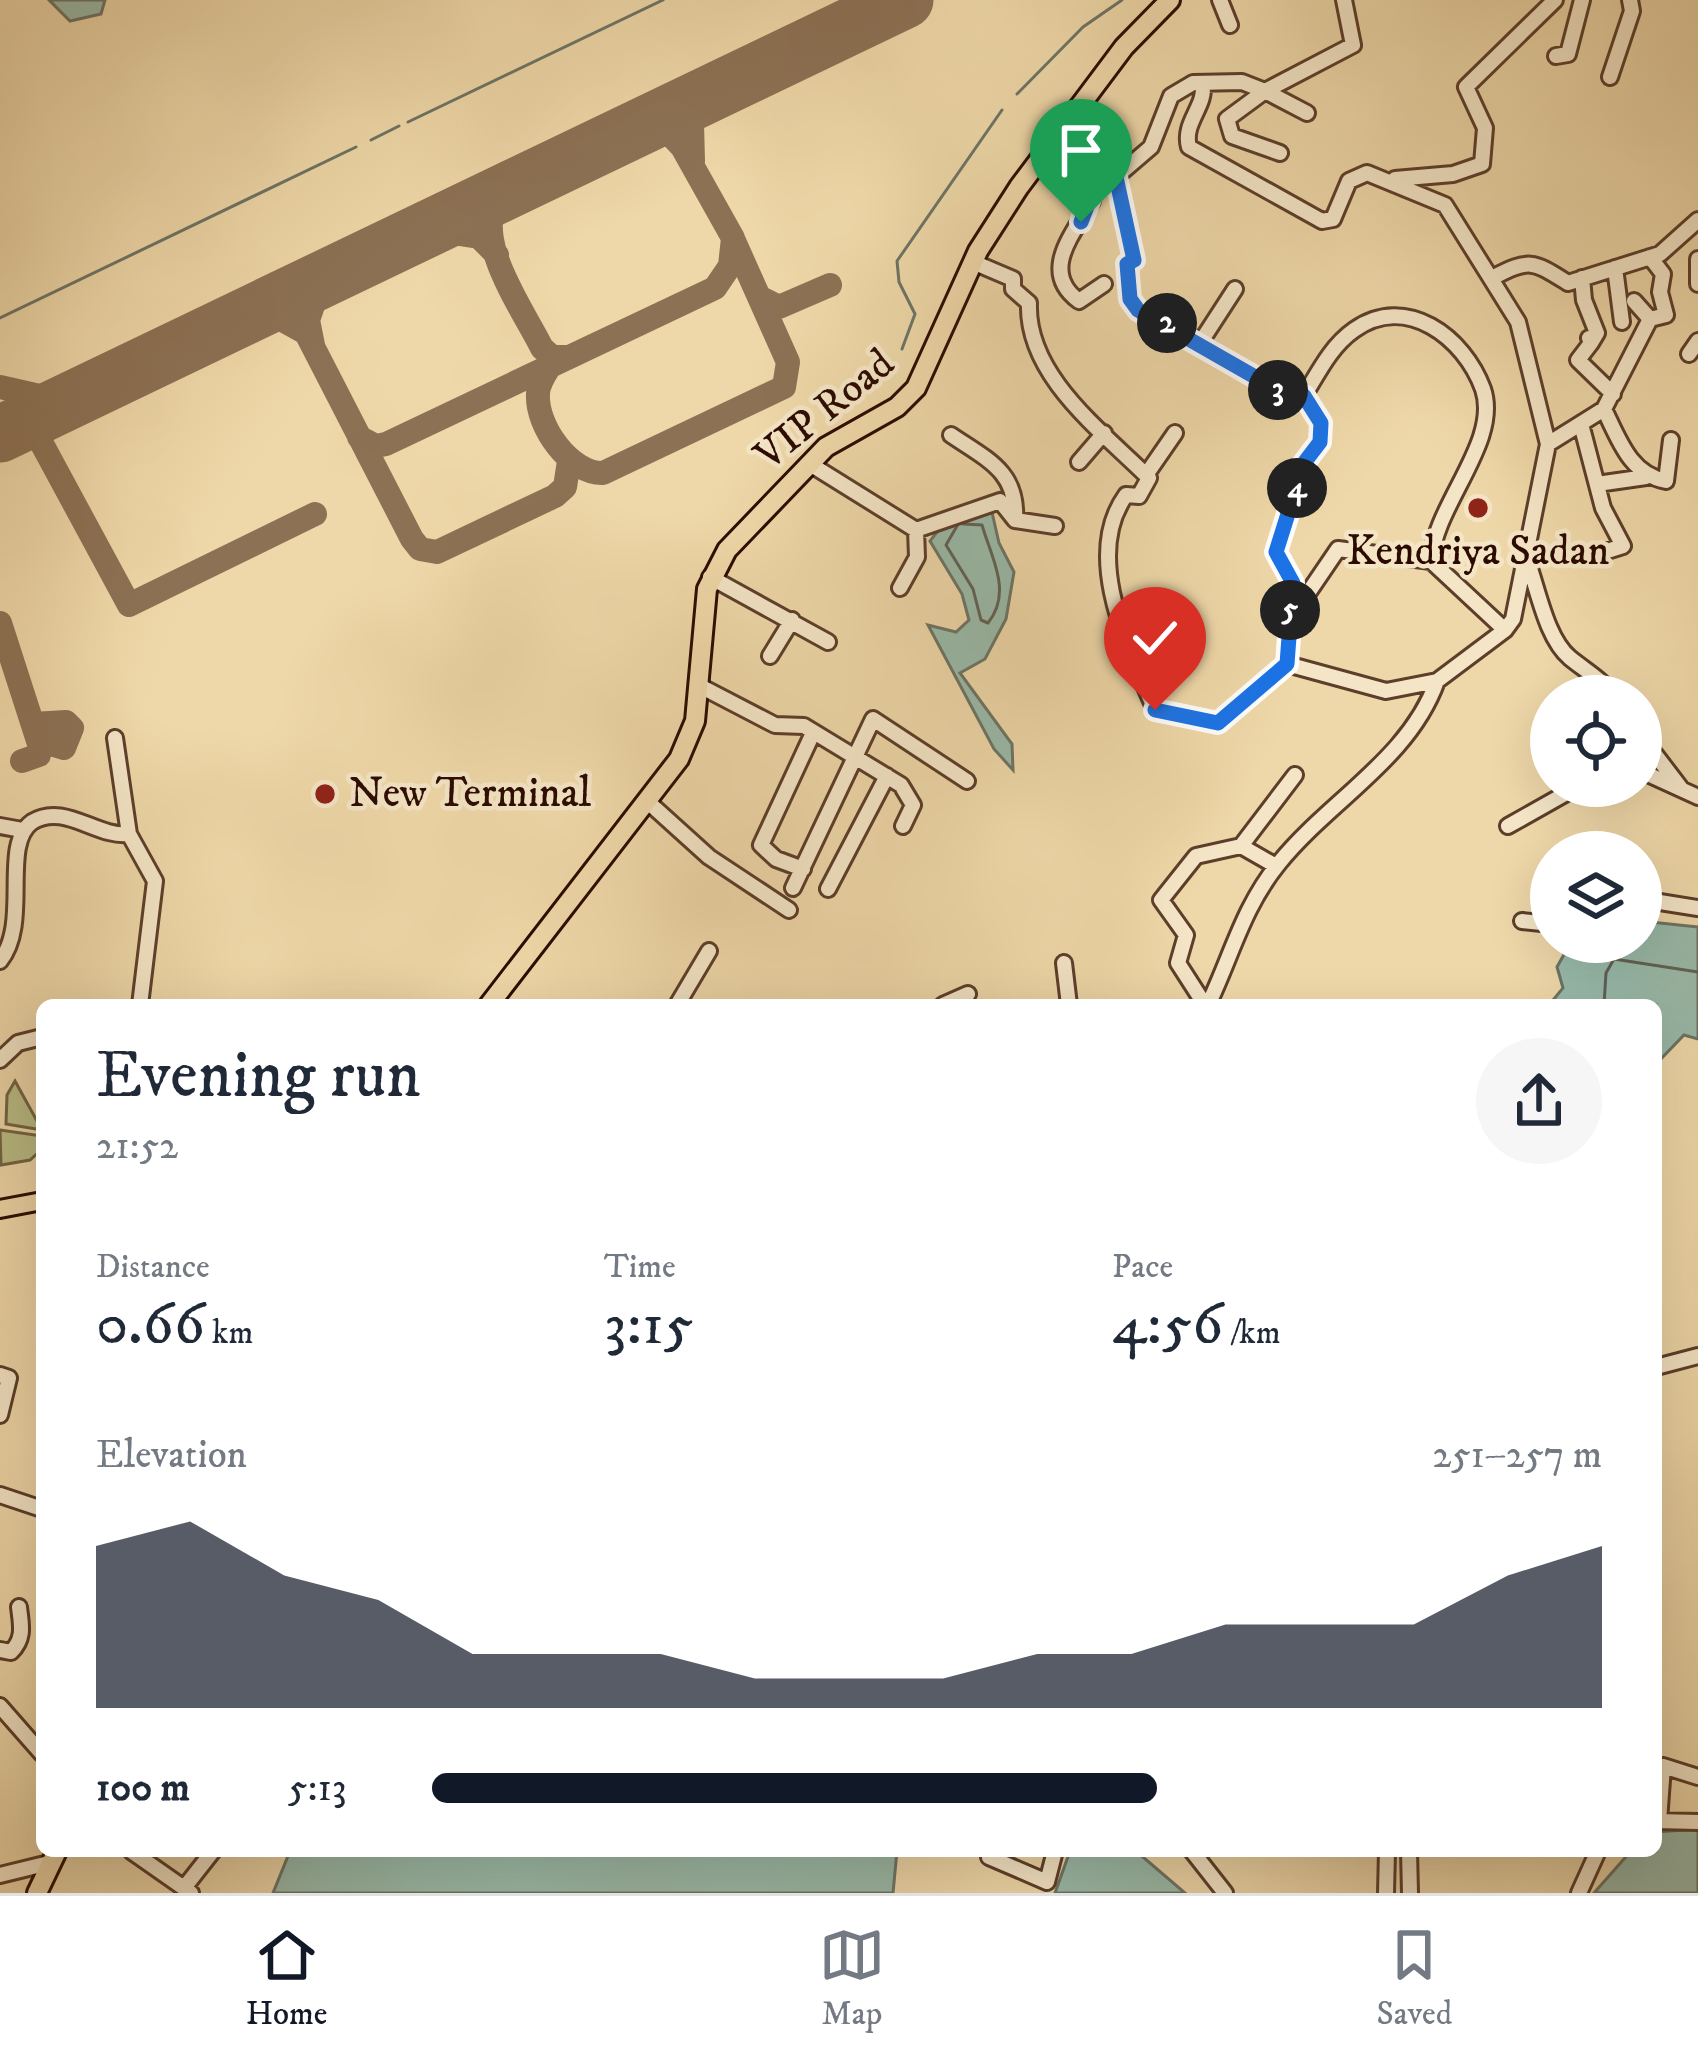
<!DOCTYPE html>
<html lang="en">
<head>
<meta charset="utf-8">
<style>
	:root { --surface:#fff; --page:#f6f6f7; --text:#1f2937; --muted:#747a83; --line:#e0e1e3; --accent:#111827 }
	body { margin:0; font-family:"IM FELL DW Pica",serif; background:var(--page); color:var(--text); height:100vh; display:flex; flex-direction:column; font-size:45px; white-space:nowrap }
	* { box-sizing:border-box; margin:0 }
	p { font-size:39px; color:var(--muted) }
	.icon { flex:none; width:66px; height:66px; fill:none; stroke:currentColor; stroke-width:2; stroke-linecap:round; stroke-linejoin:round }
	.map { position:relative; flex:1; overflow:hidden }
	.details { position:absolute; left:36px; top:999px; width:1626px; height:858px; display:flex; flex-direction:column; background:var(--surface); border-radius:18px; box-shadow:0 12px 48px #0002 }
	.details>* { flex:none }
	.fabs { position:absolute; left:1530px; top:675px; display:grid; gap:24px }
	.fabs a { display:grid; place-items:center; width:132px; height:132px; border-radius:50%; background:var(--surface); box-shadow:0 12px 48px #0002; font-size:60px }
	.pin { position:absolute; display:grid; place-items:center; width:102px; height:102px; color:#fff; margin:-123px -51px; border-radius:50% 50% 50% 0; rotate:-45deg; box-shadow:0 0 12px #0007 }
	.pin .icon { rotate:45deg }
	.km { position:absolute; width:60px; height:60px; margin:-30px; border-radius:50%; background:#222; color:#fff; font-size:33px; line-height:60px; text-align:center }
	.round { display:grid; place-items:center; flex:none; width:126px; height:126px; border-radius:63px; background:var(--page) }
	.head { display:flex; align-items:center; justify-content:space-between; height:204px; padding:0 60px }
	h1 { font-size:66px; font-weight:600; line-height:90px }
	.metrics { display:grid; grid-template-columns:repeat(3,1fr); gap:18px; height:204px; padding:12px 60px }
	.metrics div { display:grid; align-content:center }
	.metrics b { font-size:60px; font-weight:600 }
	.metrics small { font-size:33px; font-weight:400 }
	.metrics p { font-size:33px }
	.chart { height:336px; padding:24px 60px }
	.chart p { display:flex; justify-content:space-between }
	.chart svg { width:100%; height:216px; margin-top:12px; fill:var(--accent); opacity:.7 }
	ul { padding:0 60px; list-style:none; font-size:39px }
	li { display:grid; grid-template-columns:192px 144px 1fr; align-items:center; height:90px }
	li i { height:30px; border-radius:15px; background:var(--accent) }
	.tabs { display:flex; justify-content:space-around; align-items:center; height:168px; border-top:3px solid var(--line); background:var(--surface); font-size:33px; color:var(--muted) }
	.tabs a { display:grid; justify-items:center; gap:6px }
	.tabs .selected { color:var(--accent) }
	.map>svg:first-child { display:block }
	.green { fill:#bbbd86; stroke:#736443; stroke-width:3 }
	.water { fill:#99baa9; stroke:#6d7465; stroke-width:3 }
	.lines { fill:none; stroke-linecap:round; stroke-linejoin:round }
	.shore { stroke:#626254; stroke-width:3 }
	.stream { stroke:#6d7465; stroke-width:3 }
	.taxiway { stroke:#8c7154; stroke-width:24 }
	.runway { stroke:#8c7154; stroke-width:57 }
	.minor-casing { stroke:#5c3e2a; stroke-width:20 }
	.major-casing { stroke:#2b0b00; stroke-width:22 }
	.highway-casing { stroke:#2b0b00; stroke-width:24 }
	.minor { stroke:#f4e5c6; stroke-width:14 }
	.major { stroke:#eed7a8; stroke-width:16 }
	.highway { stroke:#eed7a8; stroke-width:18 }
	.route-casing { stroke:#fff; stroke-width:24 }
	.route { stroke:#1a73e8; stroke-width:15 }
	.poi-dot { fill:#8f2418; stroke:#f4e5c6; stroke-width:4.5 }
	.labels { text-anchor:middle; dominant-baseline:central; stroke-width:9; stroke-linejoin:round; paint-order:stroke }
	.street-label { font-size:42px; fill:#2b0b00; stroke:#f4e5c6 }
	.poi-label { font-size:42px; fill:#2b0b00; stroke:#f4e5c6 }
</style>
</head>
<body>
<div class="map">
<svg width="1698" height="1893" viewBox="0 0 1698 1893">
	<rect width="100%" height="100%" fill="#eed7a8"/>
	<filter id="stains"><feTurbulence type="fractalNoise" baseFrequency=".00167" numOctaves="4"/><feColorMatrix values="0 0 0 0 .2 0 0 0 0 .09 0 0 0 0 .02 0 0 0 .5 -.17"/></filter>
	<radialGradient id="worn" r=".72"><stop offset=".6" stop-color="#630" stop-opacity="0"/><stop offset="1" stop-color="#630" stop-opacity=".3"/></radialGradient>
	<path class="green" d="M15,1081L42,1130L6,1124L7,1095Z
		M0,1130L42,1136V1149L30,1160L1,1165Z"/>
	<path class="water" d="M49,0H105L101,14L70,21Z
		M991,508L999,543L1014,572L1006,619L985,659L960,673L1012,744L1013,770L994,749L928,625L956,632L969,620L962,594L930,541L951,514Z
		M1641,921L1698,927V1039L1684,1035L1656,1064V1005H1549L1563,988L1557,967L1571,942H1641Z
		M1698,1829V1893H1594L1631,1851H1656V1832Z
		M290,1851H897L893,1893H273Z
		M1070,1851H1136L1185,1893H1055Z"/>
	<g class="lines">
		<path class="shore" d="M957,526L946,545L973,589L981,620L988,623C1013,592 991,557 982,525L963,524
			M1604,1005L1606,973L1614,959L1698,972"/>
		<path class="stream" d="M1017,94L1083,27L1122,0
			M408,122L663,0
			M371,140L399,126
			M0,318L356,147
			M902,349L915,314L899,282L897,261L1002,110"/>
		<path class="taxiway" d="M693,161L692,123L707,95
			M501,194C468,235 523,309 542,348L552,357H568
			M427,229L479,237L497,255
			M759,297L779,307L830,285
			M261,308L306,333L412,539L420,549L437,552L555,496L565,487L569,461
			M313,345L308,320L322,279
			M550,366C545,374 538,384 538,394C536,427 571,474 603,473L784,387L788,362L734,241
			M0,387L66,402
			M29,420L129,605L315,514
			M359,437L376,446L386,444L715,288L730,266L733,238L682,147L667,131L644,125
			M0,623L40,747L39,755L22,761
			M33,724L66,722L72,728L64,748L38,740"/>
		<path class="runway" d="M0,434L905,0"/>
		<g class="minor-casing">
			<path id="minor" d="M1220,0L1230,25
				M1556,56L1568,54L1582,0
				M1610,77L1632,11L1630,0
				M1202,83C1208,105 1182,122 1189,147L1322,221L1333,219L1349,181L1367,173L1445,205L1518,322L1548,444L1513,619L1505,630L1437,681L1386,691L1287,664
				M1051,146L1087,172L1116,177
				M1280,153L1232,136L1227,119L1265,91L1307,113
				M1087,172L1092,201C1075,232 1038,271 1079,301L1104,284
				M1116,177L1151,147L1171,96L1193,83L1242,82L1265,91L1353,45L1344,0
				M1116,177L1134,259L1127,264L1130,300L1138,310L1200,343
				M1395,179L1453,174L1482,164L1485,128L1466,87L1555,0
				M1698,259V284
				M973,262L1013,279V289L1029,303C1026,376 1102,431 1149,478L1139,496L1126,495C1082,556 1129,649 1155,710L1218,723L1287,664L1289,621L1338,549L1431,561
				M1615,268L1622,322
				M1492,278C1530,258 1533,261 1568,283L1660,254L1698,220
				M1582,278L1584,300L1597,333L1591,343
				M1235,289L1200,343L1283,393L1304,396
				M1634,301L1650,319
				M1589,338L1591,343L1578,360L1613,394
				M1689,354L1698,341
				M1604,409L1650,319L1666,315L1660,292L1663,274L1650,257
				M1581,424L1603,508L1623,546L1604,552
				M951,435C988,460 1018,472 1015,520
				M1548,444L1604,409C1619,440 1630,474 1666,481L1671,440
				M1079,462L1104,433
				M810,464L916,530L917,557L900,588
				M1146,475L1175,433
				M1597,484L1646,477
				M916,530L1000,501L1015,520L1055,526
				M1527,560C1538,589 1546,638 1570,658C1586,671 1601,679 1614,696
				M710,577L828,642
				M1290,616L1293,583L1276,552L1304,463L1320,442L1321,423L1304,396C1318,373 1331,346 1354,330C1406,293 1464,337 1483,389C1501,442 1434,505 1431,561L1505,630
				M770,656L792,620
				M698,685L775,725L804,726L901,785L913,805L903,826
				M1641,736L1680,787
				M115,738L129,834L155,881L140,1005
				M1641,771L1698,797
				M647,801L709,857L789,910
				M0,826L22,830
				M1508,826L1579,786
				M1241,846L1295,775
				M803,869L776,859L761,845L813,733
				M793,888L873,719L967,781
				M828,889L887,776
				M1641,899L1698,908
				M1522,921L1551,924
				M0,961C31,923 0,845 32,822C64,802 97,838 129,834
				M1064,963L1069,1005
				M677,1005L709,951
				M943,1005L968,994
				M1205,1005L1178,963L1186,935L1161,900L1196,856L1241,846L1276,866
				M1208,1005C1232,955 1243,907 1279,863C1330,800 1409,759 1437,681
				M0,1060L18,1043L42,1037
				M1656,1367L1698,1356
				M0,1375L9,1378L0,1415
				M0,1495L42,1509
				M0,1650L11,1652C25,1638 21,1625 19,1607
				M0,1706L42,1754
				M1656,1821L1698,1822
				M1659,1821L1663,1766L1698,1777
				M131,1851L191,1893
				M990,1851L989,1857L1047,1882L1055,1851
				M1192,1851L1225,1893
				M1409,1851L1410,1893
				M0,1875L49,1863
				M184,1888L213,1851
				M1386,1893L1387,1851
				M1579,1893L1598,1851"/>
		</g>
		<g class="major-casing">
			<path id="major" d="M0,1209L42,1201"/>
		</g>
		<g class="highway-casing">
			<path id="highway" d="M489,1005L679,759L695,721L707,589L727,550L826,447L897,407L916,388L978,251L1019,187L1124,47L1170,0
				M37,1893L57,1851"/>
		</g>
		<use href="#minor" class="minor"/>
		<use href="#major" class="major"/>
		<use href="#highway" class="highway"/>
	</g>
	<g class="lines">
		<g class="route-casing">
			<path id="route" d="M1081,222L1094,188L1087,172L1116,177L1134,260L1127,264L1130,299L1138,310L1283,393L1304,396L1321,423L1320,442L1304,463L1276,552L1293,583L1287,664L1218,723L1155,710"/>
		</g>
		<use href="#route" class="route"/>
	</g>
	<g class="poi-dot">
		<circle cx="1478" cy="508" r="12"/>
		<circle cx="325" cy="794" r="12"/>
	</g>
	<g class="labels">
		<g class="street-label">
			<text transform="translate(825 410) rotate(-39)">VIP Road</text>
		</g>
		<g class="poi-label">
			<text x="1478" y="552">Kendriya Sadan</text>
			<text x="349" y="794" text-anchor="start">New Terminal</text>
		</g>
	</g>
	<rect width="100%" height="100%" filter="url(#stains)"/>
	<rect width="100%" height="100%" fill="url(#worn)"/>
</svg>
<div class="fabs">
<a><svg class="icon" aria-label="locate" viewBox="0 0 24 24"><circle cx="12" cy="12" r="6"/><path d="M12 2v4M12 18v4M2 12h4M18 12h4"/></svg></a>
<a><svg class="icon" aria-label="layers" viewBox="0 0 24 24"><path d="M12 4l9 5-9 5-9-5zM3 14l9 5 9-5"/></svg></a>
</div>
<div class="pin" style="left:1081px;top:222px;background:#1e9e55"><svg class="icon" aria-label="arrive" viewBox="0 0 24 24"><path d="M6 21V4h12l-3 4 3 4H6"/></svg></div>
<div class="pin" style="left:1155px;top:710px;background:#d93025"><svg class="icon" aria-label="check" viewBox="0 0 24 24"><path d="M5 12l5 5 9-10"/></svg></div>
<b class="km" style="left:1167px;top:323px">2</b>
<b class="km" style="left:1278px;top:390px">3</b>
<b class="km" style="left:1297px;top:488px">4</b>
<b class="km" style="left:1290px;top:610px">5</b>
<section class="details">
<div class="head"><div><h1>Evening run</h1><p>21:52</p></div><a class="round"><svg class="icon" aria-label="share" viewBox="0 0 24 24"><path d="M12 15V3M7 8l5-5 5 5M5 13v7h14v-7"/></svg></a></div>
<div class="metrics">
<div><p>Distance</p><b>0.66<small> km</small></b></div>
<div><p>Time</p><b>3:15</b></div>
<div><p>Pace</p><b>4:56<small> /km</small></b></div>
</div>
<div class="chart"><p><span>Elevation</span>251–257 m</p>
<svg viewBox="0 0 160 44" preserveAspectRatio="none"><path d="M0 44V11L10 6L20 17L30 22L40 33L50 33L60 33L70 38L80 38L90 38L100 33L110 33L120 27L130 27L140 27L150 17L160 11V44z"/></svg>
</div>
<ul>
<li><b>100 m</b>5:13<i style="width:62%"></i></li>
</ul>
</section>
</div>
<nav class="tabs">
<a class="selected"><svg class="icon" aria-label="home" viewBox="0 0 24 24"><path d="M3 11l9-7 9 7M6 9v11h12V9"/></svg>Home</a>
<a><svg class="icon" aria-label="map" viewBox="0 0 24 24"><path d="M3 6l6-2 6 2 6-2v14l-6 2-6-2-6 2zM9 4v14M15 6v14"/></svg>Map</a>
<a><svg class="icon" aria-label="saved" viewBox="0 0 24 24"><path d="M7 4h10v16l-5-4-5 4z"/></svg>Saved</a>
</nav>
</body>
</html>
